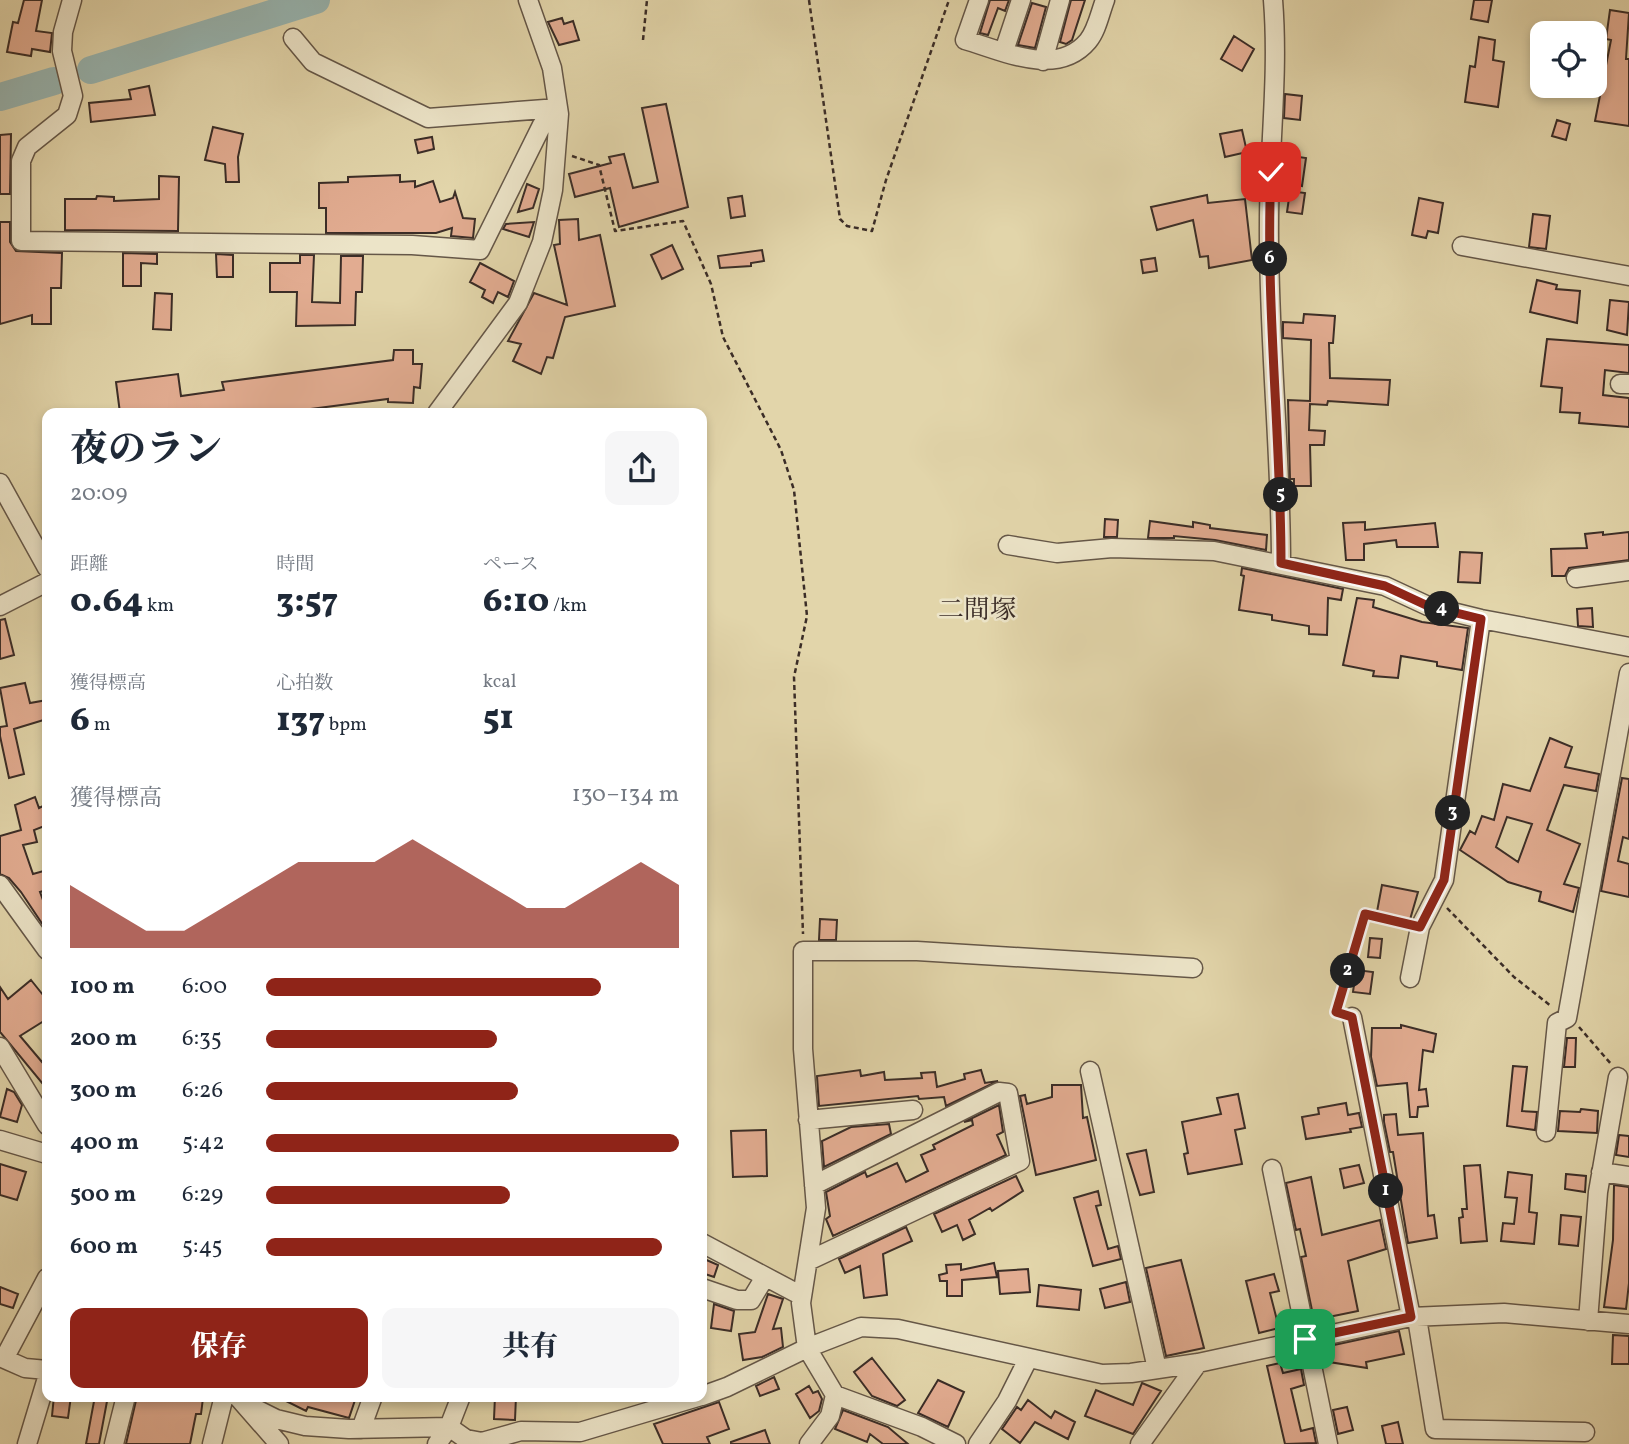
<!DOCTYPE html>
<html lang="ja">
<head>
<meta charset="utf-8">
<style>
	:root { --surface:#fff; --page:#f6f6f7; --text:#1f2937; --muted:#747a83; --accent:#8f2418 }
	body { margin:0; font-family:Vollkorn,"Noto Serif JP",serif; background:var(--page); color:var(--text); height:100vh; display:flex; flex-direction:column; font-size:26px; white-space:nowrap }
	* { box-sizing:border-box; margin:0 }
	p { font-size:23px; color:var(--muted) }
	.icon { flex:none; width:38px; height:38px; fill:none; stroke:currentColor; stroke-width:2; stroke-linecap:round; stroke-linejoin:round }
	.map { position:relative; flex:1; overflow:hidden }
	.sheet { position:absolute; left:42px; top:408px; width:665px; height:994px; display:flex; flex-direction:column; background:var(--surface); border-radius:14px; box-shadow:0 4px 10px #0003 }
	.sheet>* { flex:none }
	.tools { position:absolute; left:1530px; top:21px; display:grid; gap:14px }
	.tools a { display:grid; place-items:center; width:77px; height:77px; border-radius:14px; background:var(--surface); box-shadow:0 4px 10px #0003; font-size:35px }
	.pin { position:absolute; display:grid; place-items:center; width:60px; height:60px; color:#fff; margin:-30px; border-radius:14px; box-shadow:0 4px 10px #0006 }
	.km { position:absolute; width:35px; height:35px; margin:-18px; border-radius:50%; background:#222; color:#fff; font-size:19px; line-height:35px; text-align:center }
	.round { display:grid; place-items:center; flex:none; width:74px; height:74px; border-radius:14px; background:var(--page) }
	.overview { display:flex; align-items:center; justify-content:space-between; height:119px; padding:0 28px }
	h1 { font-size:38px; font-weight:800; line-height:52px }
	.metrics { display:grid; grid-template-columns:repeat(3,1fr); gap:10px; height:119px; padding:7px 28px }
	.metrics div { display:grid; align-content:center }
	.metrics b { font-size:35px; font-weight:800 }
	.metrics small { font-size:19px; font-weight:400 }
	.metrics p { font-size:19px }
	.chart { height:196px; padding:14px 28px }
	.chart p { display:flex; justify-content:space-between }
	.chart svg { width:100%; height:126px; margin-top:7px; fill:var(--accent); opacity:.7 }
	.cta { display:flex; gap:14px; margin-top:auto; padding:14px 28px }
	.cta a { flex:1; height:80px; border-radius:14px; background:var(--accent); color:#fff; font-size:28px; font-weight:800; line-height:80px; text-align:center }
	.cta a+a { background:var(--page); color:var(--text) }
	ul { padding:0 28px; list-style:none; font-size:23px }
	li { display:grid; grid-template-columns:112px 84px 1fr; align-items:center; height:52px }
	li i { height:18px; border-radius:9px; background:var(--accent) }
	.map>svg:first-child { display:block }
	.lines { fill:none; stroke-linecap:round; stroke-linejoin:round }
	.river { stroke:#98b6b2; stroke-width:28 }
	.building { fill:#e2ac91; stroke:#3b2d27; stroke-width:2; fill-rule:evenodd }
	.minor-casing { stroke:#655748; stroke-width:21 }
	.path { stroke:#3b2d27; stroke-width:2.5; stroke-dasharray:5 3.5; stroke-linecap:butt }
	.minor { stroke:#ece4c8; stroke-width:18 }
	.route-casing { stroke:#fff; stroke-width:14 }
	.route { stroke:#8f2418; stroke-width:9 }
	.labels { text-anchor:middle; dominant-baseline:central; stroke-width:5; stroke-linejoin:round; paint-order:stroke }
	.neighbourhood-label { font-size:26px; fill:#3b2d27; stroke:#ece4c8 }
</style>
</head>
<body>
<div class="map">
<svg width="1629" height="1444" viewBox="0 0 1629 1444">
	<rect width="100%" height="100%" fill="#e2d5aa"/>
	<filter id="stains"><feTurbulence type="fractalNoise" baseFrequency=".00286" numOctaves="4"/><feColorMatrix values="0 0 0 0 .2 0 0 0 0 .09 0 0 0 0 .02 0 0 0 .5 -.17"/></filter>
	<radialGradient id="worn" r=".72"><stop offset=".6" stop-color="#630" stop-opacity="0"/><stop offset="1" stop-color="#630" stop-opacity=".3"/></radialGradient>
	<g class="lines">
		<path class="river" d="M91,70L316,0
			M0,97L54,81"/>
	</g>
	<path class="building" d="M24,0H42L36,31L52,33L50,52L32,49L31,56L7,52L13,22L18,23Z
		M990,0H1009L1005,11L998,8L988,35L980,33Z
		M1071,0H1085L1072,40L1066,44L1060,42Z
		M1474,0H1492L1488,22L1471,19Z
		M1032,3L1046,7L1035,48L1018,45Z
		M1610,10L1629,13L1626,59H1629V126L1595,121L1611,40L1606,39Z
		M562,18L564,24L573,21L579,40L559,45L548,22Z
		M1234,36L1254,49L1242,71L1221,59Z
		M1479,37L1495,40L1493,60L1504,62L1498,107L1465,102L1470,66L1475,67Z
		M149,86L155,115L91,122L89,103L131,99L129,90Z
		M1285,94L1302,96L1300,120L1284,118Z
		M666,104L688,207L619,227L610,188L575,197L569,174L611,163L609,157L624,154L633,188L658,182L642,108Z
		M1557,120L1570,124L1566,140L1552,136Z
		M213,127L243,134L238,157L239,182H226L225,164L205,160Z
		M1242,130L1247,152L1225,157L1220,134Z
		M11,134L10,194H0V135Z
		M432,137L434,149L418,153L415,140Z
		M1285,155L1306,158L1302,186L1281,183Z
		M400,175V182L415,181V187L433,181L440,202L453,198L455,192L463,218L475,219L473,238L451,236L452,228L436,233H326V208H319V183L348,182V177Z
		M159,176L179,177L178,231L65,230V199H96L97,196L114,197V201L159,199Z
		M527,184L539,189L533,208L518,212Z
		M1290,191L1305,193L1302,214L1287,212Z
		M1207,195L1208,203L1245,199L1252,260L1209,268L1208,256L1200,257L1193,220L1157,230L1151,207Z
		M742,196L745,216L731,218L728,198Z
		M1419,198L1443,203L1438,233L1428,231L1426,238L1412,235Z
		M1533,214L1550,216L1546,249L1529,247Z
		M578,219L579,240L600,235L615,306L565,317L553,358L547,357L541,374L513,361L521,344L508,341L534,293L567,305L554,245L560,244L559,220Z
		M0,222H10V242L16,251L62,253L61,288H51V324H32V315L0,324Z
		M534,222L529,237L503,229L506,224Z
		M672,245L683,269L662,279L651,255Z
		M762,250L764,261L751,263V266L720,268L718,256Z
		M123,253L157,254V264L141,263V286H123Z
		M216,254L233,255V277H217Z
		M300,255H314L312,302L340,303L341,256H363L362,292H356L355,325L296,326L297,292H270V263H300Z
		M1155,258L1157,271L1143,273L1141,260Z
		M480,263L514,281L508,297L498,292L493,303L482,297L485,290L470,282Z
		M1537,280L1557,285L1556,289L1580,291L1577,323L1530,312Z
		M155,293L172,294L171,330L153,329Z
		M1610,300L1629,302L1627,335L1607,330Z
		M1304,314L1335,316L1333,343H1329L1330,378L1390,380L1388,405L1328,401L1327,405L1310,404L1309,430L1325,431L1324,445H1310L1311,486H1294V479H1290L1288,400L1310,401L1311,340L1283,338V322L1303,323Z
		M1547,339L1629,345V373L1605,370L1603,395L1629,398V427L1579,423L1580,413L1560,412L1562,388L1541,386Z
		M394,350H413V364H422L420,388L414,387L413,403L388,402V399L280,413H120L116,382L178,374L181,396L224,390L222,382L393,360Z
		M1105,519L1118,520L1117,537H1104Z
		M1150,521L1193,527V522L1210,525V528L1267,535L1266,550L1215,540L1174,536V538H1148Z
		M1365,522V530L1435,523L1438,547H1397L1396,540L1364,544V560H1346L1343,523Z
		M1603,532V535L1629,532V560L1569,568L1565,576H1552L1551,549L1587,548L1585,534Z
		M1460,552L1482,553L1480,583L1458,582Z
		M1242,568L1343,589L1341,600L1328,598L1327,635L1309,634V626L1272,620V615L1239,610L1244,576L1241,575Z
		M1357,598L1374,600L1373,607L1422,622L1468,628L1462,670L1437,666V662L1401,656L1398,678L1373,676L1374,671L1343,665Z
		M1592,608L1593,627L1578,626L1577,609Z
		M5,619L14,655L0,659V620Z
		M25,683L30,703L47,700V719L14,729L24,774L9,778L0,736V727L7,726L0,688Z
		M1550,738L1572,747L1565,767L1599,774L1596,791L1564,785L1547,830L1580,844L1564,884L1579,888L1573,912L1539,901L1541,892L1508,882L1460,850L1470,831L1475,834L1482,816L1494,820L1503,784L1530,791ZM1507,817L1532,824L1518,862L1496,847Z
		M1622,778L1629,779V839L1623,837L1618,861L1629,864V897L1601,891Z
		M35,797L39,808L47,804V825L34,830L37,842L23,845L33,874L47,870V890L40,892L47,911V931L21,892L9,878L0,874V836L21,830L15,805Z
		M1382,885L1418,892L1409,923L1376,917Z
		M820,919L837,920L836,940H819Z
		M1370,938L1382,939L1380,958L1368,957Z
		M1356,970L1373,972L1370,994L1353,992Z
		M31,980L47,1000V1019L20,1036L42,1062L47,1058V1089L0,1032V987L8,999Z
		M1401,1025L1436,1034L1433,1052L1423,1050L1419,1090L1426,1089L1428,1106L1418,1107L1417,1117H1410L1407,1083L1377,1086L1371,1057L1372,1028H1401Z
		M1567,1038H1576L1575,1067H1564Z
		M1513,1066L1527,1067L1522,1111L1537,1112L1535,1130L1507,1126Z
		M860,1070L861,1076L884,1072L885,1080L922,1078L921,1073L935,1072L937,1087L965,1079L964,1074L981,1070L985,1083L998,1081L946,1106L944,1097L919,1099L918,1096L819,1106L817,1076Z
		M1052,1085H1081L1083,1118L1087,1117L1096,1160L1036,1175L1020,1096L1025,1095L1027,1104L1052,1097Z
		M7,1089L14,1092L22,1105L17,1122L0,1117Z
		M1238,1094L1245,1128L1235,1130L1242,1164L1188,1174L1184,1154L1188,1153L1182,1122L1221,1114L1217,1098Z
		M1346,1103L1348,1115L1359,1113L1362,1127L1350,1129L1351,1132L1306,1139L1302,1117L1319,1114L1318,1108Z
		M999,1105L1003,1132L997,1135L1006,1155L833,1236L826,1219L830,1216L826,1192L865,1172L867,1177L897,1163L906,1182L928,1171L921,1155L935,1149L933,1145L973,1125L972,1120L964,1122Z
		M1581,1109L1598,1111L1597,1133L1558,1131L1560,1111L1580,1112Z
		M1396,1114L1398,1135L1423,1133L1428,1216L1434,1215L1437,1238L1408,1243L1393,1152H1390L1384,1122V1115Z
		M889,1124L891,1134L824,1167L822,1141L851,1127Z
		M766,1130L767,1176L733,1177L731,1131Z
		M1619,1135L1629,1136V1157L1616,1155Z
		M1146,1150L1154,1192L1140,1195L1127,1154Z
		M0,1164L26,1172L17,1200L0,1195Z
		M1359,1165L1364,1183L1344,1188L1340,1169Z
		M1480,1165L1487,1241L1461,1243L1459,1218L1463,1217L1462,1209H1467L1464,1166Z
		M1508,1172L1532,1175L1529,1212L1537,1213L1534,1244L1501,1241L1503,1223L1514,1224L1517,1198L1505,1197Z
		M1566,1174L1586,1176L1585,1192L1565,1189Z
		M1016,1176L1023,1191L992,1211L990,1208L969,1220L975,1234L963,1240L957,1225L942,1232L934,1214Z
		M1311,1177L1322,1235L1380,1220L1386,1249L1348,1261L1358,1311L1314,1320L1301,1257L1306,1256L1300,1229L1296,1230L1286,1183Z
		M1614,1185L1629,1187V1283L1626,1309L1604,1307L1613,1240Z
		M1098,1191L1101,1205L1096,1206L1108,1249L1118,1246L1121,1259L1093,1266L1074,1198Z
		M1561,1215L1581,1217L1578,1246L1559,1244Z
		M906,1227L912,1241L883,1254L887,1295L864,1298L860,1266L845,1273L839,1259Z
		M702,1258L718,1265L714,1277L702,1273Z
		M1181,1260L1204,1348L1166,1356L1146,1268Z
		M994,1263L997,1277L962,1280V1296H947V1281H940L939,1275L947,1273L946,1265L961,1264V1270Z
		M1028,1269L1030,1292L1000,1294L998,1271Z
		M1274,1274L1279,1291L1270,1293L1279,1328L1259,1333L1246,1281Z
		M1126,1282L1130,1302L1105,1308L1100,1289Z
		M1039,1285L1081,1290L1079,1310L1037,1306Z
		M0,1287L18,1294L13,1308L0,1304Z
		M768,1294L783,1299L773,1329L781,1328L783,1347L762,1357L743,1360L739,1334L755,1332Z
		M714,1304L734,1311L731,1331L711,1328Z
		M1399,1331L1404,1354L1366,1362L1367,1368L1323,1361L1320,1348Z
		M1613,1335L1629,1336V1364H1612Z
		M872,1358L905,1400L897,1406L872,1396L854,1372Z
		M1280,1363L1283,1373L1301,1369L1304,1385L1291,1389L1301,1431L1313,1428L1316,1443L1285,1444L1267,1366Z
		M774,1377L779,1389L760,1396L756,1386Z
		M938,1380L964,1392L948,1427L918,1413Z
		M1142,1383L1161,1391L1133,1434L1085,1416L1096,1390L1133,1405Z
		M809,1386L813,1393L818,1391L822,1399L819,1411L810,1418L796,1394Z
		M54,1396H71L68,1418L52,1416Z
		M95,1396H108L99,1444H86Z
		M137,1396L178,1400V1396L203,1398L201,1414H196L190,1444H126Z
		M276,1396H345L355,1400L349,1418L308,1407L306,1411Z
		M495,1396H516L515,1420L494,1419Z
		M1028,1400L1051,1418L1055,1411L1075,1422L1068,1439L1035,1422L1020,1443L1002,1429L1017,1407L1021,1410Z
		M719,1402L729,1429L707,1437L710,1444H663L654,1424Z
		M1347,1407L1353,1430L1338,1434L1333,1410Z
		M843,1410L888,1427L908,1444H883L870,1434L867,1442L835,1429Z
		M1398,1422L1403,1444H1386L1382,1426Z
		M765,1430L770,1444H731V1442Z"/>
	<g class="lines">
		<g class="minor-casing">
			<path id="minor" d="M72,0L63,32L62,51L73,96L67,115L27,147L21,161V241L412,245L480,250L542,125L559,114
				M979,0L965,40C1003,51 1057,78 1088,41C1097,30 1100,13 1105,0
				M1273,0C1279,75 1269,148 1269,223C1268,336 1281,450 1281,563
				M293,38L313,62L428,118L558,108
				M1004,51L1021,0
				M1043,61L1060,0
				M1462,246L1629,276
				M1620,384H1629
				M437,413L518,303L542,242L553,190L559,114L552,68L528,0
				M0,483L47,568
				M1008,545L1057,553L1112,548L1214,551L1385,586L1428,606L1481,619L1629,647
				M1576,578L1629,571
				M0,606L47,582
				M0,885L47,950
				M1410,978L1420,927L1444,880L1481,619
				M1352,1017L1411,1317
				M0,1047L47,1125
				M1090,1071L1157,1369
				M808,1120L913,1110
				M1546,1132L1557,1023L1567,1018L1629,673
				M0,1140L47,1154
				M1272,1169L1328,1444
				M1601,1172L1629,1176
				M702,1243L802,1296
				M808,1261L1020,1161L1008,1093L999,1092L814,1185
				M702,1288L737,1300H751L765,1277
				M1417,1318L1435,1429L1585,1432
				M1588,1321L1598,1192L1618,1077
				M0,1357L25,1368L47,1370
				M5,1357L47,1278
				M835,1395L922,1427L956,1444
				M237,1396L279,1444
				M702,1396L727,1387L807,1348L861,1327L898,1329L1102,1374L1131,1373L1198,1363L1411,1317L1504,1313L1629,1324
				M248,1405L276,1419L305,1426L349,1429L449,1427L466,1439L482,1442L521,1431L580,1432L701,1396
				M361,1429L373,1396
				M27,1444L47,1378
				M114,1444L126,1396
				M212,1444L224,1396
				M437,1444L449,1427L461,1396
				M809,1444L830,1416L835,1395L807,1348L801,1303L816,1208L803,1049V951H917L1193,968
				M978,1444L1007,1401L1028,1359
				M1140,1444L1198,1363"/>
		</g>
		<path class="path" d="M809,0L840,219L847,226L872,231L886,180L949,0
			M643,40L647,0
			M572,156L599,165L615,231L683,221L711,284L723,337L781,450L794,490L807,616L794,677L803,934
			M1447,908L1514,977L1551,1006
			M1338,1008L1365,914L1403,923
			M1579,1027L1611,1064"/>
		<use href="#minor" class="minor"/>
	</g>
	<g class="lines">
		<g class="route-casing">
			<path id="route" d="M1271,172C1265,302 1281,433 1281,563L1385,586L1428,606L1481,619L1444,880L1420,927L1365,914L1336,1012L1352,1017L1411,1317L1305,1339"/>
		</g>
		<use href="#route" class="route"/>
	</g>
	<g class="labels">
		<g class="neighbourhood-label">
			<text x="977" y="611">二間塚</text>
		</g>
	</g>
	<rect width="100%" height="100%" filter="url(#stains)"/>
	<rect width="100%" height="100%" fill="url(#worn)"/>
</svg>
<div class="tools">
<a><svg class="icon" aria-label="locate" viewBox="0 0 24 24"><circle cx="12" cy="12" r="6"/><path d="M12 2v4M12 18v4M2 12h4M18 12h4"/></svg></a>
</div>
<div class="pin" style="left:1305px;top:1339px;background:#1e9e55"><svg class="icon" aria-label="arrive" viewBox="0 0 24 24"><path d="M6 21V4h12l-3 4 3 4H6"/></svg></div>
<div class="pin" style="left:1271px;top:172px;background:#d93025"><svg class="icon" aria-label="check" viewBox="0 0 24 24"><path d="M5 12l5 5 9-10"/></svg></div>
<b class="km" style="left:1386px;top:1191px">1</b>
<b class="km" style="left:1348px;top:971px">2</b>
<b class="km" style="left:1453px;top:813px">3</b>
<b class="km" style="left:1442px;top:609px">4</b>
<b class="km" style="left:1281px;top:495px">5</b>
<b class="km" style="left:1270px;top:259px">6</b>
<section class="sheet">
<div class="overview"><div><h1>夜のラン</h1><p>20:09</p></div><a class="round"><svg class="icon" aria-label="share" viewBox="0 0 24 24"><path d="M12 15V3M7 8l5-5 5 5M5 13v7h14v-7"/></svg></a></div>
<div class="metrics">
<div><p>距離</p><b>0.64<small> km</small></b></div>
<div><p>時間</p><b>3:57</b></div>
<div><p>ペース</p><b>6:10<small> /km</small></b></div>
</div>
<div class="metrics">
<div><p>獲得標高</p><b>6<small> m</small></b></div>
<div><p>心拍数</p><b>137<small> bpm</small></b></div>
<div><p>kcal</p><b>51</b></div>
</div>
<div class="chart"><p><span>獲得標高</span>130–134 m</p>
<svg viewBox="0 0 160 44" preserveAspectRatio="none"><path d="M0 44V22L10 30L20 38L30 38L40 30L50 22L60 14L70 14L80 14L90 6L100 14L110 22L120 30L130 30L140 22L150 14L160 22V44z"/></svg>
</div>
<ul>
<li><b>100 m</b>6:00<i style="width:81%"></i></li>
<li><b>200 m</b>6:35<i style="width:56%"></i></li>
<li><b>300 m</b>6:26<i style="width:61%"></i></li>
<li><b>400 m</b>5:42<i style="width:100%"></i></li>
<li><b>500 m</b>6:29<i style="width:59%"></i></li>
<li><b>600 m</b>5:45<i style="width:96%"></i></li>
</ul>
<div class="cta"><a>保存</a><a>共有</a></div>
</section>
</div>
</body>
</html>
